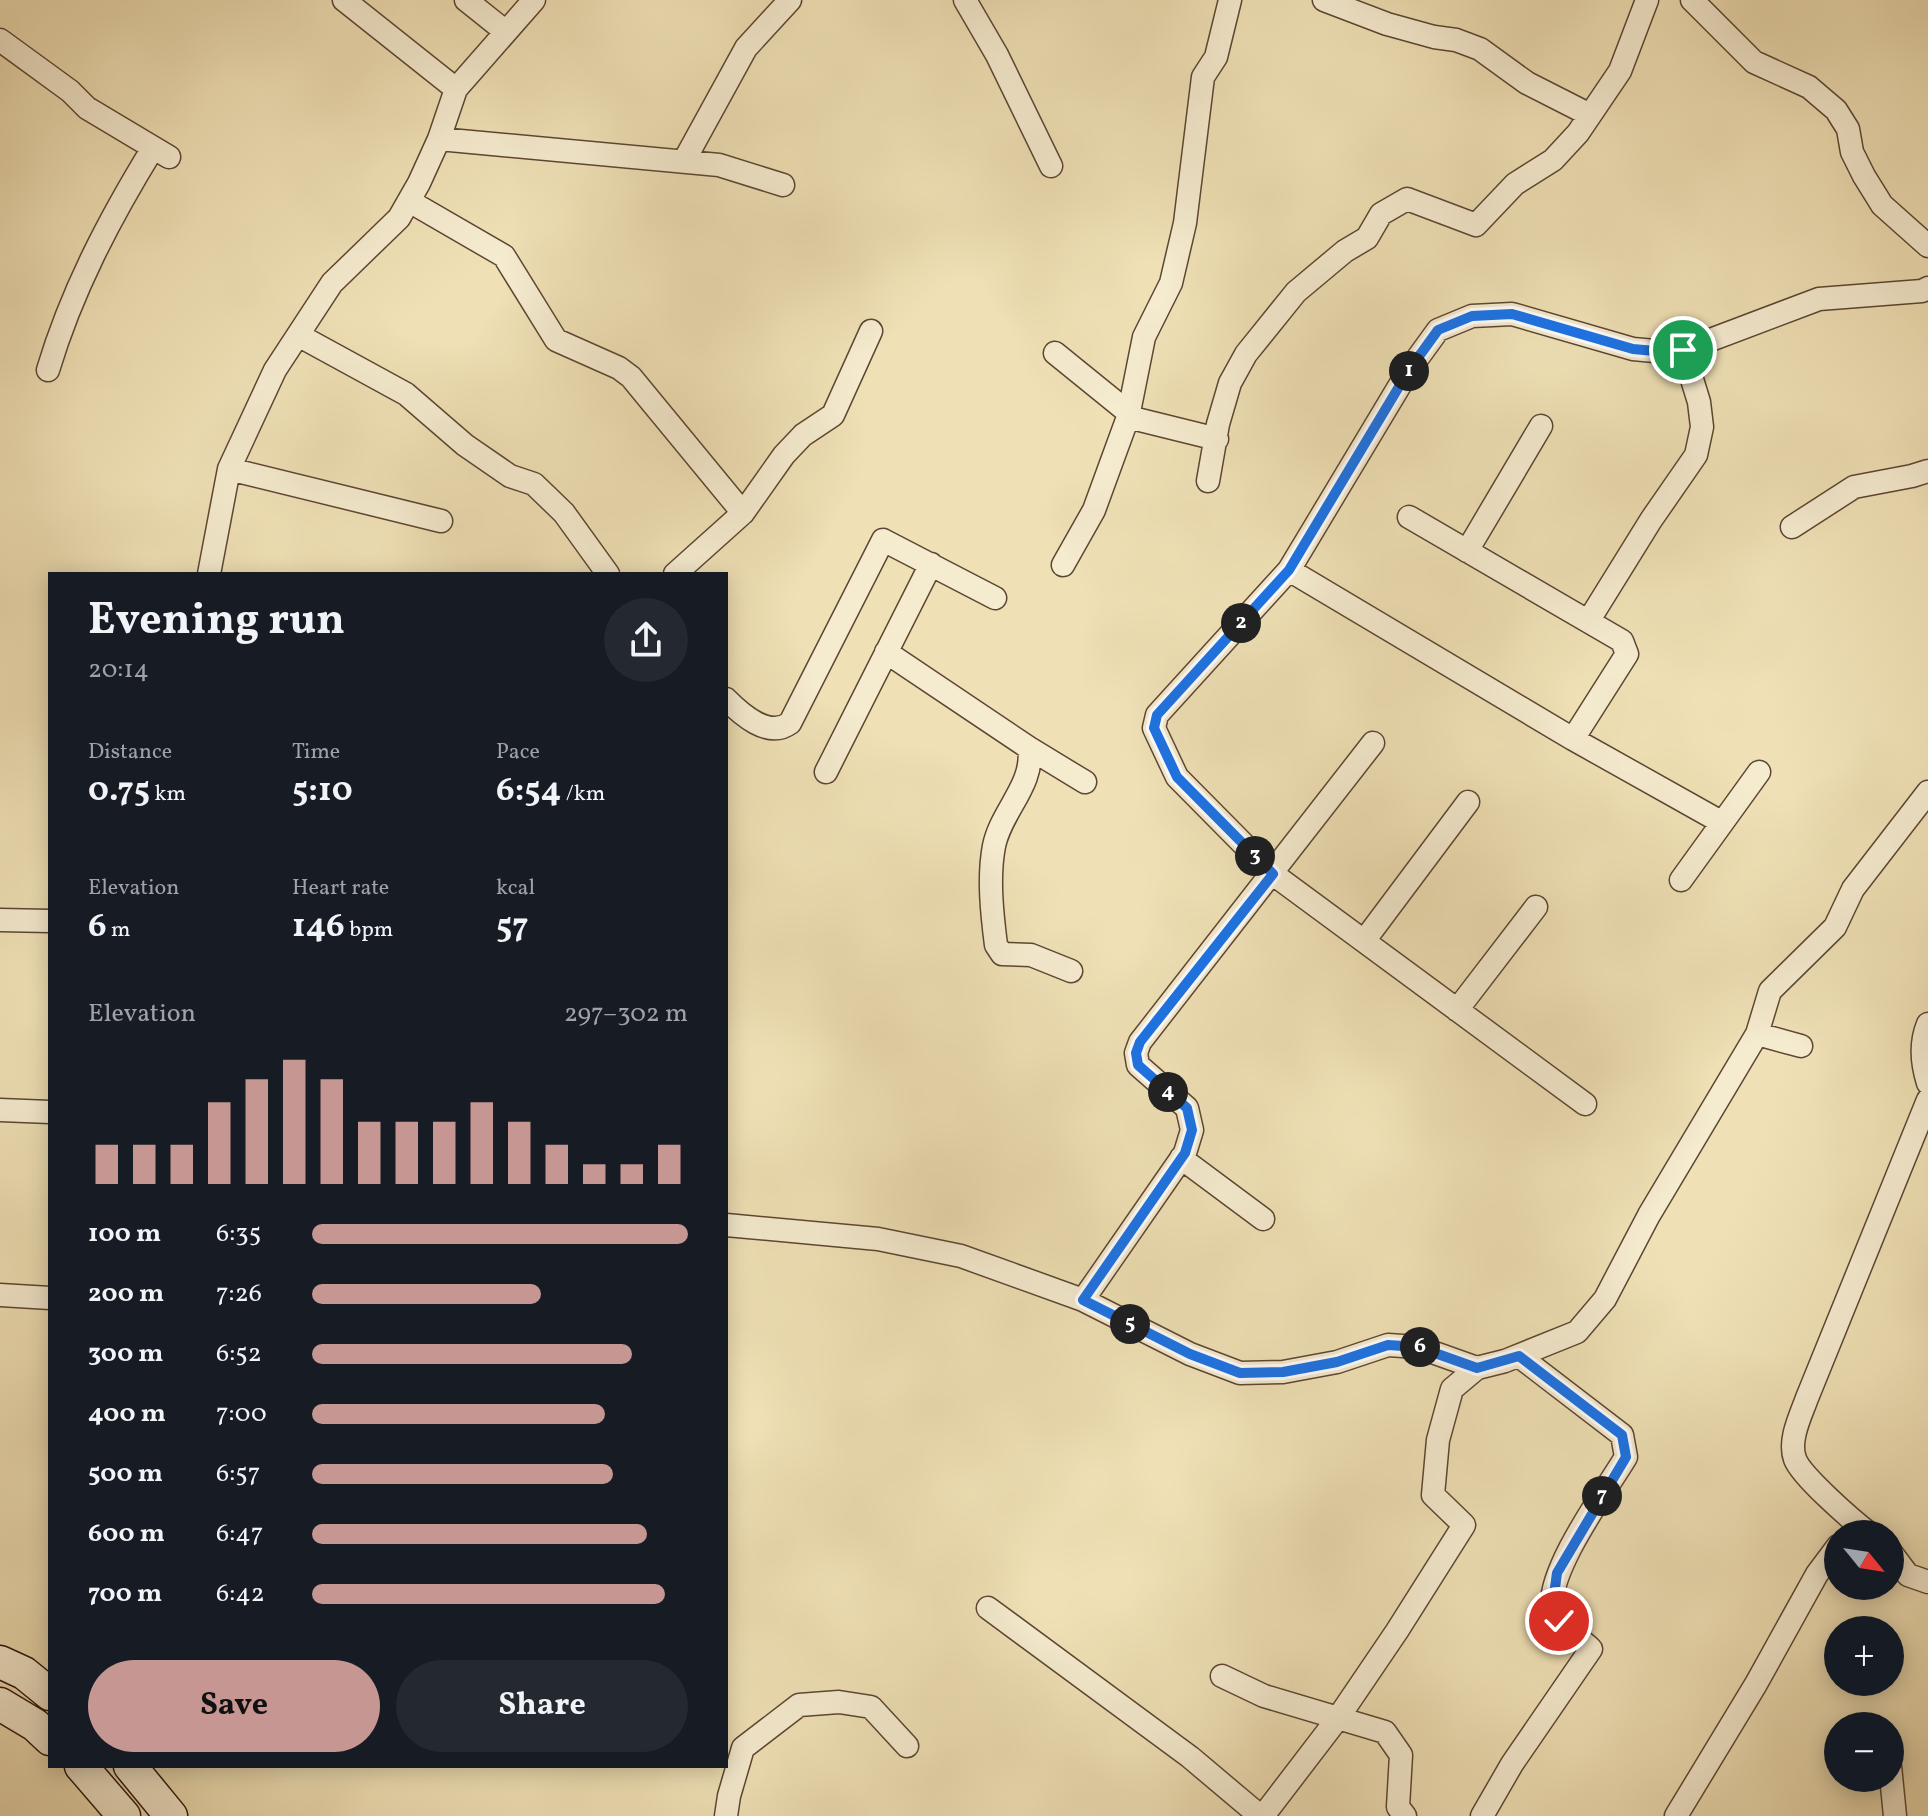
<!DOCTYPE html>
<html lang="en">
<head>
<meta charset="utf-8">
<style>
	:root { --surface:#171b24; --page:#242831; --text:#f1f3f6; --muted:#9ea1a6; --accent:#c59692 }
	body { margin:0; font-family:Vollkorn,serif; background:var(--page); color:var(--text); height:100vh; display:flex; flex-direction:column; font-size:30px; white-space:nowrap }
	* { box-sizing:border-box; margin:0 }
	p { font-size:26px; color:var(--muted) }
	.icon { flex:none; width:44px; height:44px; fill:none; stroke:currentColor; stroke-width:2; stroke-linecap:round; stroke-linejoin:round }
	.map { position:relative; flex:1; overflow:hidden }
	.side { position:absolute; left:48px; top:572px; width:680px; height:1196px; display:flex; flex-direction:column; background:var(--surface); border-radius:0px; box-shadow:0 4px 20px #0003 }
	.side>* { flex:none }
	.needle { width:52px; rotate:120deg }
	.fabs { position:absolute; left:1824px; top:1520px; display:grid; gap:16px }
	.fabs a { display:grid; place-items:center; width:80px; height:80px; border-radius:50%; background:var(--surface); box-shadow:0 4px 20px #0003; font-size:40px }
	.pin { position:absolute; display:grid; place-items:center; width:68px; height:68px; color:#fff; margin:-34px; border:4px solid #fff; border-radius:50%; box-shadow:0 2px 8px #0007 }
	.km { position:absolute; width:40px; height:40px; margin:-20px; border-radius:50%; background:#222; color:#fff; font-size:22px; line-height:40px; text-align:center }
	.round { display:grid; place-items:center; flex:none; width:84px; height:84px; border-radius:42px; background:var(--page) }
	.headline { display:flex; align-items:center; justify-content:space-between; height:136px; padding:0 40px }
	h1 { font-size:44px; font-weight:700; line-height:60px }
	.metrics { display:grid; grid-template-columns:repeat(3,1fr); gap:12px; height:136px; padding:8px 40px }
	.metrics div { display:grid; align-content:center }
	.metrics b { font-size:34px; font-weight:700 }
	.metrics small { font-size:22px; font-weight:400 }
	.metrics p { font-size:22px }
	.chart { height:224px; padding:16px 40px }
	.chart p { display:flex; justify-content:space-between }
	.chart svg { width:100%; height:144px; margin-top:8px; stroke:var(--accent); stroke-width:6 }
	.button { display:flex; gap:16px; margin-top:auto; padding:16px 40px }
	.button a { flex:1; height:92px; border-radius:48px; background:var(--accent); color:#111; font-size:32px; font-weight:700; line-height:92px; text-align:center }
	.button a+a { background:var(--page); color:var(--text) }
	ul { padding:0 40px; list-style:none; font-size:26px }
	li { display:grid; grid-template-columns:128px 96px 1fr; align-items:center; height:60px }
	li i { height:20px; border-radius:10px; background:var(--accent) }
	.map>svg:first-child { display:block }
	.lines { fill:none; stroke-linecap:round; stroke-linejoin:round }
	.street-casing { stroke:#5d4633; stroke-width:25 }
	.secondary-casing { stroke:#2c1208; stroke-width:35 }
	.street { stroke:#f5ebcf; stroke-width:22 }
	.secondary { stroke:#f5ebcf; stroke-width:32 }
	.route-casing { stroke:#fff; stroke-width:16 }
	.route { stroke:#1a73e8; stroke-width:10 }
</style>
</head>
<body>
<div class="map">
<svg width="1928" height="1816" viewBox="0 0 1928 1816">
	<rect width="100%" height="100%" fill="#efe0b5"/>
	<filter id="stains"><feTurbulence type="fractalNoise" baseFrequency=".0025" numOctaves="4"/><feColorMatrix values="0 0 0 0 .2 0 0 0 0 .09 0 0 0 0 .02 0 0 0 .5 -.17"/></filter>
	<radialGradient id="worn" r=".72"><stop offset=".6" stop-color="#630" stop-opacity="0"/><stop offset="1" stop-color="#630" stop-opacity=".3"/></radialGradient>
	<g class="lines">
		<g class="street-casing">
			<path id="street" d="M344,0L456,89
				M466,0L506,32
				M965,0L997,55L1051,166
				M1324,0L1387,24L1434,37L1456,40L1480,49L1527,83L1590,115
				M1692,0L1754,62L1809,87L1836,110L1848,129L1852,152L1864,176L1882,205L1928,246
				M0,40L70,91L87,108L169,157
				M439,139L719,165L783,185
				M684,161L746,48L790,0
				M409,201L504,256L556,340L619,368L631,377L743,513
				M298,335L406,394L465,445L510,476L534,484L564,513L608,574
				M1055,353L1129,413
				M48,370C72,290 110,218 153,148
				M1128,417L1217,439
				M229,469L441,521
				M1208,481L1218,424L1230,383L1246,354L1296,292L1345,251L1367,238L1381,214L1407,199L1476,225L1515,184L1553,160L1578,133L1620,71L1647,0
				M1409,517L1622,641L1627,654L1573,739
				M1792,527L1854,487L1912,476L1928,471
				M1467,551L1541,426
				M1063,565L1094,510L1128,417L1144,337L1171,283L1185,223L1203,77L1216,57L1230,0
				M1289,570L1573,739L1721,822
				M209,574L229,469L275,370L332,283L399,218L419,183L439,139L456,89L534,0
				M675,574L743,513L784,455L803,435L833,415L871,331
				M1589,620L1651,520L1696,455L1702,427L1699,402L1683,350
				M886,652L1029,748L1085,782
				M726,699C741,714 768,739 790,723L883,540L995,598
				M1029,748C1035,784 1001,811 994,846C988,877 992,914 996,945L1002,954L1031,955L1071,971
				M826,772L931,564
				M1681,880L1759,772
				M0,920L50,921
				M1364,941L1468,802
				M1457,1010L1536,907
				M1928,1024C1920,1043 1922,1064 1928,1083
				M1757,1034L1770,991L1835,927L1853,889L1928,792
				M1585,1104L1273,874L1177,777L1154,728L1157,715L1289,570L1409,370L1438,330L1472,316L1512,314L1633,349L1676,353L1819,299L1922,291L1928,288
				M0,1110L50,1112
				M1181,1158L1263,1219
				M726,1225L878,1239L961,1256L1083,1300L1190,1354L1240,1373L1283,1372L1337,1362L1388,1345L1418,1347L1477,1368
				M0,1295L50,1298
				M1083,1300L1185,1153L1192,1130L1187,1108L1138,1065L1136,1053L1140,1042L1373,743
				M1870,1534C1854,1522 1801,1476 1795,1459C1788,1440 1801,1415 1807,1398L1928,1100
				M1890,1551L1908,1575L1928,1582
				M988,1608L1190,1757L1260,1816
				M1222,1676L1264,1696L1385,1732L1401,1755L1398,1807L1405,1816
				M1890,1766L1895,1816
				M726,1816L729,1796L743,1748L799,1705L839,1702L871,1707L907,1746
				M1263,1816L1338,1718L1397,1631L1464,1525L1433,1495L1438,1440L1452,1389L1477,1368L1505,1361L1577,1332L1605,1299L1649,1215L1757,1034L1801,1046
				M1482,1816L1512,1764L1591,1649C1580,1638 1554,1623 1552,1608C1548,1569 1605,1492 1626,1457L1622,1435L1519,1356
				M1676,1816L1756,1684L1817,1574L1838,1546"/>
		</g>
		<g class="secondary-casing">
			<path id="secondary" d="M0,1662L24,1673L50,1694
				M0,1704L35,1725L50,1739
				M81,1766L124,1816
				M130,1766L171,1816"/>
		</g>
		<use href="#street" class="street"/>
		<use href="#secondary" class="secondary"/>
	</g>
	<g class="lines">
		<g class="route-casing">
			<path id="route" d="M1559,1621L1552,1610L1557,1573L1626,1457L1622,1435L1519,1356L1477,1368L1418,1347L1388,1345L1337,1362L1283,1372L1240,1373L1190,1354L1083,1300L1185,1153L1192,1130L1187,1108L1138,1065L1136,1053L1140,1042L1273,874L1177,777L1154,728L1157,715L1289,570L1409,370L1438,330L1472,316L1512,314L1633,349L1676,353L1683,350"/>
		</g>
		<use href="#route" class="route"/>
	</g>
	<rect width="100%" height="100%" filter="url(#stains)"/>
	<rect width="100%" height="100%" fill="url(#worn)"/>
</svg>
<div class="fabs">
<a><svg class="needle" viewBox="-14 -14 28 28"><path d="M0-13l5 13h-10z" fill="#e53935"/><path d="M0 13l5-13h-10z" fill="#9ea1a6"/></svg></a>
<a>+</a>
<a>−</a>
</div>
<div class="pin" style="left:1683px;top:350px;background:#1e9e55"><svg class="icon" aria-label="arrive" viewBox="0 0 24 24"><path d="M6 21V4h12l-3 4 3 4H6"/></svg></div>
<div class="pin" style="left:1559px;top:1621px;background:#d93025"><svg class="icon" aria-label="check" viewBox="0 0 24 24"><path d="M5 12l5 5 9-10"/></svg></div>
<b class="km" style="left:1409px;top:371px">1</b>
<b class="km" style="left:1241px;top:623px">2</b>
<b class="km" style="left:1255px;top:856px">3</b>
<b class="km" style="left:1168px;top:1092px">4</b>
<b class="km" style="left:1130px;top:1324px">5</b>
<b class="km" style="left:1420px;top:1347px">6</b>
<b class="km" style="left:1602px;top:1496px">7</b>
<section class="side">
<div class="headline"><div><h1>Evening run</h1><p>20:14</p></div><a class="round"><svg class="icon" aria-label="share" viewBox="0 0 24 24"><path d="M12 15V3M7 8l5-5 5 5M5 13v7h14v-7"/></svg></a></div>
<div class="metrics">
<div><p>Distance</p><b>0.75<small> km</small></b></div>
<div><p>Time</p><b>5:10</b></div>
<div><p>Pace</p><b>6:54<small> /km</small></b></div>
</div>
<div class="metrics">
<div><p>Elevation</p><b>6<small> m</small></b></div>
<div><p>Heart rate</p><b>146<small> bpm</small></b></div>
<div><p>kcal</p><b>57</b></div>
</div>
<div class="chart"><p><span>Elevation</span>297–302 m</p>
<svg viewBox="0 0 160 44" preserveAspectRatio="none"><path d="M5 44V32M15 44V32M25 44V32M35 44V19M45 44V12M55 44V6M65 44V12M75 44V25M85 44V25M95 44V25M105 44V19M115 44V25M125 44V32M135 44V38M145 44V38M155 44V32"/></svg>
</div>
<ul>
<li><b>100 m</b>6:35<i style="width:100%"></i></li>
<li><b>200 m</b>7:26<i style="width:61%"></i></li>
<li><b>300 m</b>6:52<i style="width:85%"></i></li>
<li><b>400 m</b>7:00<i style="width:78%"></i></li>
<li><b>500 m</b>6:57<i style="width:80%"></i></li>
<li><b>600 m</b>6:47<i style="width:89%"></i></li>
<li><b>700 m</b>6:42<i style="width:94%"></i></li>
</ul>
<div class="button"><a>Save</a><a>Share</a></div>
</section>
</div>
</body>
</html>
